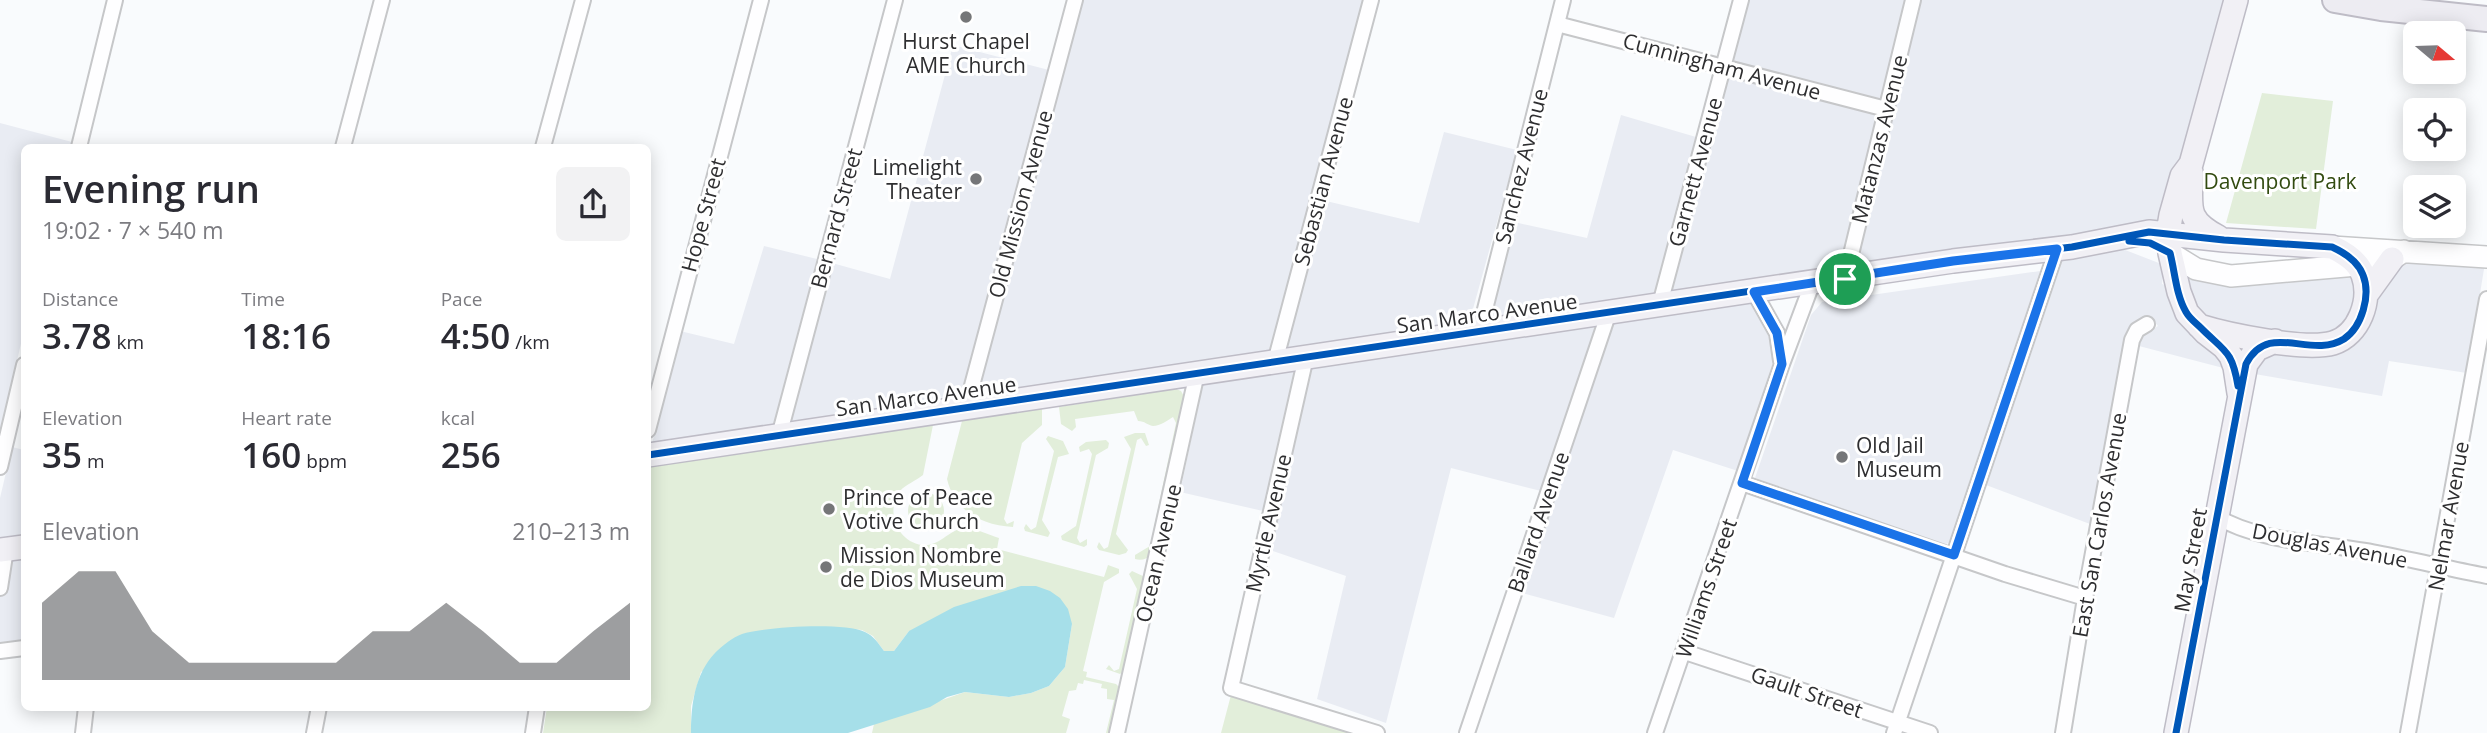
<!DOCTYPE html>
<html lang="en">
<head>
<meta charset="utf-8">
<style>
	:root { --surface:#fff; --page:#f2f2f3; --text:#2b2b33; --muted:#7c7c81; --accent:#757678 }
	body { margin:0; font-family:"Open Sans",sans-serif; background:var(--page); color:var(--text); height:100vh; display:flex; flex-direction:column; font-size:26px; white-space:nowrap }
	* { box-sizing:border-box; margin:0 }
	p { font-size:23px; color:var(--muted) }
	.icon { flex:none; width:38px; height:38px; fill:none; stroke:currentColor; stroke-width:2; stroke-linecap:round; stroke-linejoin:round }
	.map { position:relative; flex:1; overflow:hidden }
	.side { position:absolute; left:21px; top:144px; width:630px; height:567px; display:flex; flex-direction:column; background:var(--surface); border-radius:10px; box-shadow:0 4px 18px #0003 }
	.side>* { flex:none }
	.needle { width:46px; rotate:109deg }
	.controls { position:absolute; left:2403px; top:21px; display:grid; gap:14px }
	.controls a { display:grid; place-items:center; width:63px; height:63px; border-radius:10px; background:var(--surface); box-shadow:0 4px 18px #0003; font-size:35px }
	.pin { position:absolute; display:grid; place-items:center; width:60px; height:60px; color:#fff; margin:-30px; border:4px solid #fff; border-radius:50%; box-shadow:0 2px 7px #0007 }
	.round { display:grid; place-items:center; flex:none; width:74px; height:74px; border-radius:10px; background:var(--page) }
	.headline { display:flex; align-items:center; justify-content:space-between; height:119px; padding:0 21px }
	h1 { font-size:38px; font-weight:600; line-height:52px }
	.stats { display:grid; grid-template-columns:repeat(3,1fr); gap:10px; height:119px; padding:7px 21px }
	.stats div { display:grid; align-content:center }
	.stats b { font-size:35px; font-weight:600 }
	.stats small { font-size:19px; font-weight:400 }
	.stats p { font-size:19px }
	.chart { height:196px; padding:14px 21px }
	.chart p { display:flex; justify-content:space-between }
	.chart svg { width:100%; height:126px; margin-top:7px; fill:var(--accent); opacity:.7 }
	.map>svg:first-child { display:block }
	.built { fill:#e9ecf3 }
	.green { fill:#e2eeda }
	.water { fill:#a6dfe9 }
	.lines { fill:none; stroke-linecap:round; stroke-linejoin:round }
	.minor-casing { stroke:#c6c7c9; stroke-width:18 }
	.secondary-casing { stroke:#c6c7c9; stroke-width:24 }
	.primary-casing { stroke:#bebcc6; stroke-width:26 }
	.trunk-casing { stroke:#bebcc6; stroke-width:28 }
	.minor { stroke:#fefeff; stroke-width:14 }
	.secondary { stroke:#fefeff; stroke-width:21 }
	.primary { stroke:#f1f0f5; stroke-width:23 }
	.trunk { stroke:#edecf2; stroke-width:24 }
	.cycleway-casing { stroke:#fff; stroke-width:11 }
	.cycleway { stroke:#0057b8; stroke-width:7 }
	.route-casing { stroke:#fff; stroke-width:14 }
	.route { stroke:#1a73e8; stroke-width:9 }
	.poi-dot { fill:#757678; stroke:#fff; stroke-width:2.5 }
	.labels { text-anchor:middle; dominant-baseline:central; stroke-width:6; stroke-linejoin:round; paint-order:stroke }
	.poi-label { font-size:21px; fill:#2e2e30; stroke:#fff; text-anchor:start }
	.street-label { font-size:21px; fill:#2e2e30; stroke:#fff }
	.park-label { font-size:21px; fill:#324b10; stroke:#fff }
</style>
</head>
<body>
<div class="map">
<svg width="2487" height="733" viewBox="0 0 2487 733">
	<rect width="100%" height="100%" fill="#f9fbfd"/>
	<path class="built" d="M1082,0H1363L1269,356L975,401Z
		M1749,0H1906L1881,100L1732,64Z
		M1921,0H2226L2162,226L1855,270Z
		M953,45L1049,70L959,403L789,427L832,263L890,279Z
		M1728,76L1877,113L1839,273L1671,296Z
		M1621,115L1696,137L1660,280L1654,294L1485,324L1514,222L1587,238Z
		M0,123L72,142L71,147H24V331L0,432Z
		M1444,132L1517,150L1468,327L1285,354L1326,201L1419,223Z
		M764,246L817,259L772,430L651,448L680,331L734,344Z
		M2120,248L2164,265L2162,284L2165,285L2173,313L2180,323L2202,340L2231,370L2139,346L2143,335L2158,326L2149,315L2131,327L2125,339L2090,524L1986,485L2063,255Z
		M2406,258L2485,263L2467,373L2389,361L2382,396L2249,373L2256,363L2274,352H2321L2372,301Z
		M2040,271L2037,288L1952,541L1946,544L1936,543L1755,478L1811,315L1822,302Z
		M2185,273H2354L2359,293L2347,325L2317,339L2198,321Z
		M1750,299L1770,335L1774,363L1738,471L1673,450L1614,618L1522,593L1615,318Z
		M1598,321L1541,491L1451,468L1386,723L1317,699L1346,576L1270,550L1312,363Z
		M1296,366L1263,511L1180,492L1204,379Z
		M12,447L24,450V540L0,542V498Z
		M24,558V645L0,649V562Z"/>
	<path class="green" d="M2262,93L2333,101L2316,229L2226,223Z
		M1176,389L1181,391L1186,400L1151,555C1147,559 1141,561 1135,559V555L1150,546L1176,423L1173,417C1168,420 1160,426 1153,426C1147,425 1145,421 1138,421L1134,411L1075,419L1076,427L1072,431L1061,424L1059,407Z
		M1042,408V425L1022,443L1004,519L1007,524L1014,521L1013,527C982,525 955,512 947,479L962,421Z
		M933,425L923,475C916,481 906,484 900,491C885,510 897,542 922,545C941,547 950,527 967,528C977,529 989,535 999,538L997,549L1104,577L1108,565L1119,569V573L1104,582L1083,671L1087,672L1086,677L1116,684L1120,688L1111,733H1106L1114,700L1107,699V689L1101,688L1102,684L1084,680L1083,684L1078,683L1076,690L1069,691L1062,716L1070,719L1066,733H872L874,724L965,692L1009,697L1031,693L1049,686L1065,667L1072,624L909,631L894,651H884L873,636L862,630L832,627L778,629L701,672L691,706V733H543L547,707H648V467Z
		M1135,433H1145L1149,445L1146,446L1141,438L1137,440L1116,534L1128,550L1126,553L1119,555L1099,550L1097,547L1099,542L1104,549L1108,547L1131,449L1124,437Z
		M1048,436L1063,441L1069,454L1058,457L1042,520L1050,533L1048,537L1025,531L1024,528L1026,524L1031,530L1036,527L1054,451L1046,439Z
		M1106,440L1109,443L1108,448L1096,455L1077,538L1080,543L1087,539V545L1084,547L1062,540L1061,536L1076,526L1092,454L1089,449L1080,452L1079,447L1086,442Z
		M908 511a18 18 0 1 1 36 0a18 18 0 1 1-36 0Z
		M1132,571L1145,577L1124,671L1120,674L1106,669L1109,665L1114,671L1119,669L1137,589L1129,574Z
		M1231,695L1354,733H1221Z"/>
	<path class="water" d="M1021,586H1036L1050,591L1060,598L1068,609L1072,624L1065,667L1049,686L1031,693L1009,697L965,692L947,697L930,707L848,733H691C691,704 695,674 715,653C722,646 733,637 742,634C765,627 843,622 865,632C874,636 878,643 884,651H894L909,631L954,607Z"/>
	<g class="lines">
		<g class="minor-casing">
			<path id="minor" d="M1557,24L1886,109
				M79,147L115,0
				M343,147L382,0
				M543,147L583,0
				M1845,279L1913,0
				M1754,292L1777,333L1781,361
				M1660,304L1741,0
				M1479,333L1563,0
				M1306,357L1231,688L1377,733
				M1275,362L1371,0
				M966,408L1075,0
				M648,430L761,0
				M779,436L895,0
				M0,467L24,365
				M1742,483L2005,574L2085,598
				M2216,516C2259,543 2327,543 2377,553C2414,560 2450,569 2487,576
				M0,588L6,549
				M0,651L24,648
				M1685,652L1930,733
				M83,733L86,707
				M314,733L319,707
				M533,733L537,707
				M1117,733L1197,373
				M1467,733L1609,312
				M1655,733L1782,364L1812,284
				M1894,733L2057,249
				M2063,733L2088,580L2132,340L2137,330L2147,324
				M2408,733L2487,299"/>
		</g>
		<g class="secondary-casing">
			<path id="secondary" d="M2332,247L2487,257
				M2170,253L2196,269L2231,276L2357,265L2392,259L2404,251"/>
		</g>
		<g class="primary-casing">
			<path id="primary" d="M2236,0L2191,164L2182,176L2171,215L2168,233L2170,253L2179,292L2187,313L2206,333L2224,347L2231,356L2235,367L2239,393
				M2191,172C2191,207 2184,219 2218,237
				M2366,295L2392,259
				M648,455L1953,261L2072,247L2149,232L2224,240L2332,247C2345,253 2358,261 2363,275C2372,300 2359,335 2333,343C2305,351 2228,335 2199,326
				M0,550L24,547
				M2176,733L2246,364L2257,349L2275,341"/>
		</g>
		<g class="trunk-casing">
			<path id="trunk" d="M2335,0L2381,8L2487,19"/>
		</g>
		<use href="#minor" class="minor"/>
		<use href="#secondary" class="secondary"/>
		<use href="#primary" class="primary"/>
		<use href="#trunk" class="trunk"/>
		<g class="cycleway-casing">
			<path id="cycleway" d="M2129,241L2150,243L2170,253C2175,272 2176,295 2186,312C2190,319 2196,323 2201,328C2225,352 2232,350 2238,386
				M648,455L1953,261L2072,247L2149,232L2224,240L2332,247C2345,253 2358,261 2363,275C2371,295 2362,327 2344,339C2310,360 2269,320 2246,364L2176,733"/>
		</g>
		<use href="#cycleway" class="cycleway"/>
	</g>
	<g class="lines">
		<g class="route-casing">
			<path id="route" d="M2057,249L1954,555L1742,483L1782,364L1777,333L1754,292L1953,261Z"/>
		</g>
		<use href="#route" class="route"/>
	</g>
	<g class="poi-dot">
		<circle cx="966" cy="17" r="7"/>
		<circle cx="976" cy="179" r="7"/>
		<circle cx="1842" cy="457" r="7"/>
		<circle cx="829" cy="509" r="7"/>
		<circle cx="826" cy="567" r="7"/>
	</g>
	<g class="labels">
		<g class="poi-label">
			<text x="966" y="41" text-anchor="middle">Hurst Chapel<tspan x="966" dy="24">AME Church</tspan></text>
			<text x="962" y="167" text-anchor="end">Limelight<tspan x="962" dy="24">Theater</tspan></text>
			<text x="1856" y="445">Old Jail<tspan x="1856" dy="24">Museum</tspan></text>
			<text x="843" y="497">Prince of Peace<tspan x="843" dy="24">Votive Church</tspan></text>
			<text x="840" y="555">Mission Nombre<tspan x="840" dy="24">de Dios Museum</tspan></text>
		</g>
		<g class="street-label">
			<text transform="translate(1722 66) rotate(15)">Cunningham Avenue</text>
			<text transform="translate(1879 139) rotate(-76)">Matanzas Avenue</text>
			<text transform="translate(1521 166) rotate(-76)">Sanchez Avenue</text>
			<text transform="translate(1695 172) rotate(-75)">Garnett Avenue</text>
			<text transform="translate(1323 181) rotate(-75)">Sebastian Avenue</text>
			<text transform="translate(1020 204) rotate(-75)">Old Mission Avenue</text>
			<text transform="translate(703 215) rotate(-75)">Hope Street</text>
			<text transform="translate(836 218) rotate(-75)">Bernard Street</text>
			<text transform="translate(1487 313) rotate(-8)">San Marco Avenue</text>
			<text transform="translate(926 396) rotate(-8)">San Marco Avenue</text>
			<text transform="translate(2448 516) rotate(-80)">Nelmar Avenue</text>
			<text transform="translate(1538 522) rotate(-71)">Ballard Avenue</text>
			<text transform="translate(1268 523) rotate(-77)">Myrtle Avenue</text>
			<text transform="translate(2099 525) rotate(-80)">East San Carlos Avenue</text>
			<text transform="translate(2330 545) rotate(11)">Douglas Avenue</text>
			<text transform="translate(1158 553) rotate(-77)">Ocean Avenue</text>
			<text transform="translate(2190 560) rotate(-80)">May Street</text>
			<text transform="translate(1706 588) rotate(-71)">Williams Street</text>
			<text transform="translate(1807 692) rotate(19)">Gault Street</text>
		</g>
		<g class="park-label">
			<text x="2280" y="181">Davenport Park</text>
		</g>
	</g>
</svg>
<div class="controls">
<a><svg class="needle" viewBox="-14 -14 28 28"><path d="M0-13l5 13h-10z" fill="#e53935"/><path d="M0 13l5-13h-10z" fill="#7c7c81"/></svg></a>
<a><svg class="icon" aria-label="locate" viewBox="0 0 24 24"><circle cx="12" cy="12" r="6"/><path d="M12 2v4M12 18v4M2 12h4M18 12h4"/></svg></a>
<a><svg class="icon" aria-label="layers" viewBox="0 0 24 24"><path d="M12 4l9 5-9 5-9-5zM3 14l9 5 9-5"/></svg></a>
</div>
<div class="pin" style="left:1845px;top:279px;background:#1e9e55"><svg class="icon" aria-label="arrive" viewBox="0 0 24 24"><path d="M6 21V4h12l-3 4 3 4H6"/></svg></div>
<section class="side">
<div class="headline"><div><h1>Evening run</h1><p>19:02 · 7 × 540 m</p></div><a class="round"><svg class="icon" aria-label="share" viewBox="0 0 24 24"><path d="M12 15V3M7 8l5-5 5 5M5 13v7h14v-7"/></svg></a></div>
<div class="stats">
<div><p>Distance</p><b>3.78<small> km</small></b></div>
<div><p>Time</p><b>18:16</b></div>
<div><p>Pace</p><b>4:50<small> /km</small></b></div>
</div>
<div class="stats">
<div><p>Elevation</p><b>35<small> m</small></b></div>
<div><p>Heart rate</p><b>160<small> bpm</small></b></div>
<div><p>kcal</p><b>256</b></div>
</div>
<div class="chart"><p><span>Elevation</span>210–213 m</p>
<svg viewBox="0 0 160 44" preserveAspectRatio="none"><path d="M0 44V17L10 6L20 6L30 27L40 38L50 38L60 38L70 38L80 38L90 27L100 27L110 17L120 27L130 38L140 38L150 27L160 17V44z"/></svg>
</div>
</section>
</div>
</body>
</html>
